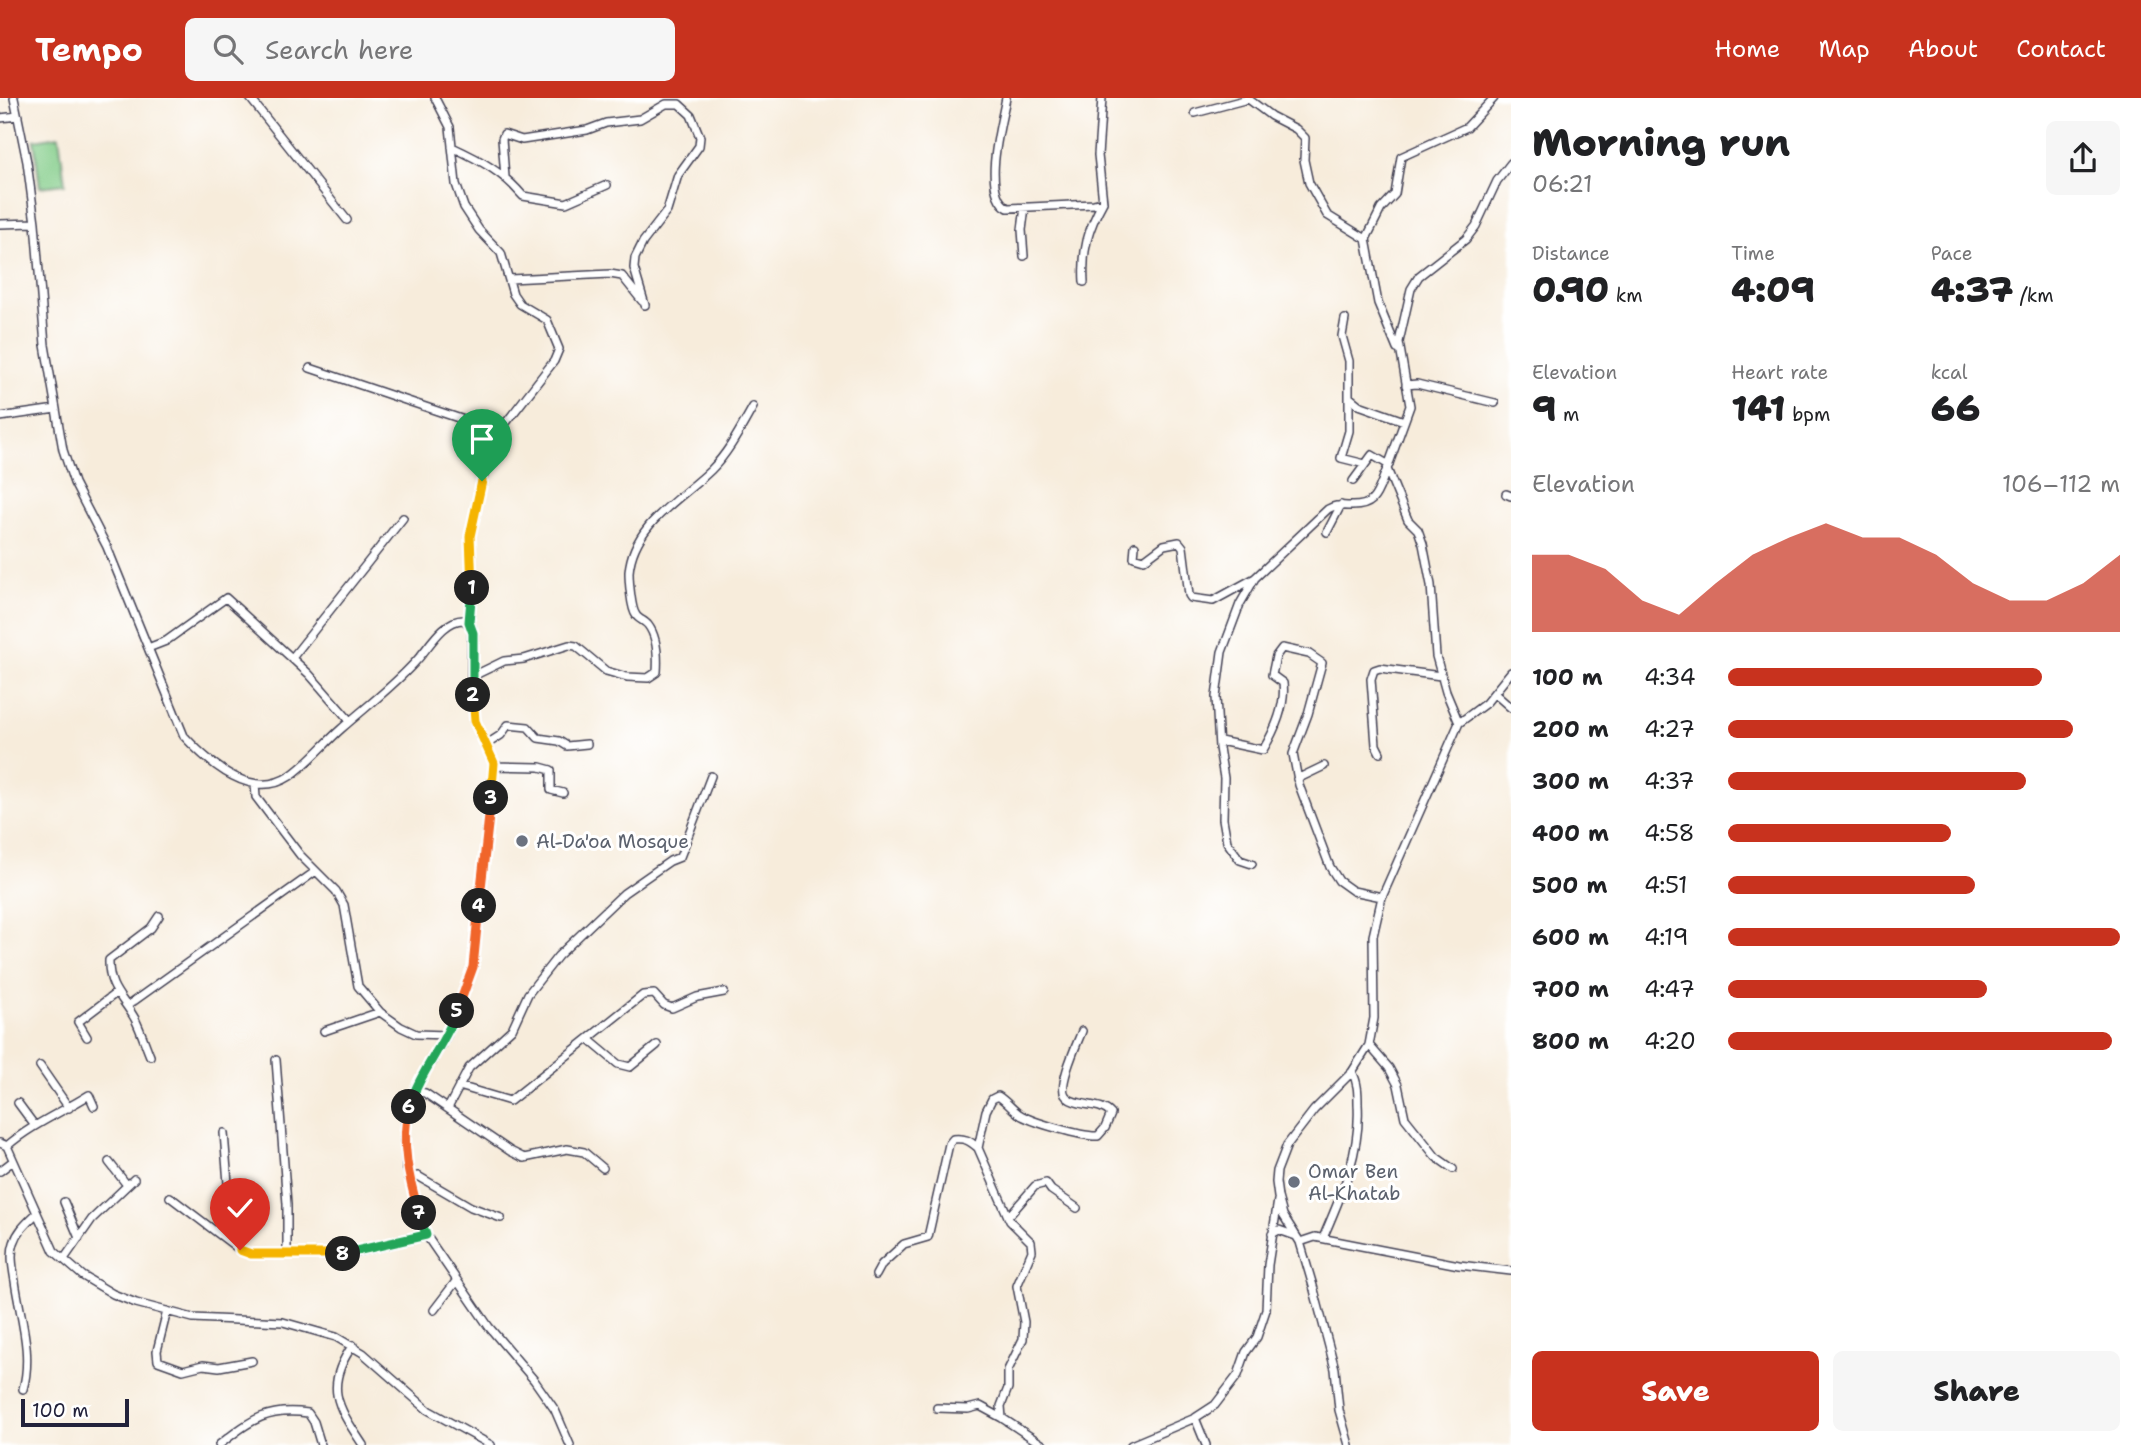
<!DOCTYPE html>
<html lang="en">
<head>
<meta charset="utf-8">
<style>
	:root { --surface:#fff; --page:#f6f6f6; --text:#202124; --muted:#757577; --accent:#c8321e }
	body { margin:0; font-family:"Shantell Sans",sans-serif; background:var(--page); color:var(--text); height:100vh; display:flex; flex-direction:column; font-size:26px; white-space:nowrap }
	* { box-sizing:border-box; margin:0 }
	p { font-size:23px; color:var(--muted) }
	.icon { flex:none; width:38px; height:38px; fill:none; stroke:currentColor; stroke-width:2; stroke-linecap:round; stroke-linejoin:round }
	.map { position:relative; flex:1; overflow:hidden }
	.drawer { display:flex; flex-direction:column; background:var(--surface); width:630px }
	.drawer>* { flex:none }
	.scale { position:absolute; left:21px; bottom:18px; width:108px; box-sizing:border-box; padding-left:7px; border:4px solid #22223b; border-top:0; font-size:19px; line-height:24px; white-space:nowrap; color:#22223b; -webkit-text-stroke:5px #fff; paint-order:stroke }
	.pin { position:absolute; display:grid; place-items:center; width:60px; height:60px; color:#fff; margin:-72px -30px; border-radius:50% 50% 50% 0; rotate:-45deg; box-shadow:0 0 7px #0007 }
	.pin .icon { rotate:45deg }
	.km { position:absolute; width:35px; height:35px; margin:-18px; border-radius:50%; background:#222; color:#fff; font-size:19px; line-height:35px; text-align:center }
	.round { display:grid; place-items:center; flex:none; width:74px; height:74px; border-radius:10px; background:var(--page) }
	.summary { display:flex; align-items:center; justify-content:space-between; height:119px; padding:0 21px }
	h1 { font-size:38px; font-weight:800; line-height:52px }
	.stats { display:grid; grid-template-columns:repeat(3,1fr); gap:10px; height:119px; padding:7px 21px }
	.stats div { display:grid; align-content:center }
	.stats b { font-size:35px; font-weight:800 }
	.stats small { font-size:19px; font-weight:400 }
	.stats p { font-size:19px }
	.chart { height:196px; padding:14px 21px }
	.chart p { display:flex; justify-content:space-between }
	.chart svg { width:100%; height:126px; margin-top:7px; fill:var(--accent); opacity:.7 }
	.primary-button { display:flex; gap:14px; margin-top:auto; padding:14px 21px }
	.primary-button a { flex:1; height:80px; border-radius:10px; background:var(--accent); color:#fff; font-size:28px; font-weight:800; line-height:80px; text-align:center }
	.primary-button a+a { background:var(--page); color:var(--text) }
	ul { padding:0 21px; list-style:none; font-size:23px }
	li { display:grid; grid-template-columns:112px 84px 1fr; align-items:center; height:52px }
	li i { height:18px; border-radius:9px; background:var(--accent) }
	header { display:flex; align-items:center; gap:42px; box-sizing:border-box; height:98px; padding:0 35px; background:var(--accent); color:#fff }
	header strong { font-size:33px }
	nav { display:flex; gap:38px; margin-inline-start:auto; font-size:24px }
	.search { width:490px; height:63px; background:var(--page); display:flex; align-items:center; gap:18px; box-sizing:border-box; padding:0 24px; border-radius:10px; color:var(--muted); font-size:26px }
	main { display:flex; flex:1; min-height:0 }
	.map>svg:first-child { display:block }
	.green { fill:#84cd8a; stroke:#537862; stroke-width:2 }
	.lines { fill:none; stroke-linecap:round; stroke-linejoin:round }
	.minor-casing { stroke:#424053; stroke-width:10 }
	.minor { stroke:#fff; stroke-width:7 }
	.split-1-casing { stroke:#fff; stroke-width:14 }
	.split-2-casing { stroke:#fff; stroke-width:14 }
	.split-3-casing { stroke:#fff; stroke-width:14 }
	.split-4-casing { stroke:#fff; stroke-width:14 }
	.split-5-casing { stroke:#fff; stroke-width:14 }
	.split-6-casing { stroke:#fff; stroke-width:14 }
	.split-7-casing { stroke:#fff; stroke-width:14 }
	.split-8-casing { stroke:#fff; stroke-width:14 }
	.split-9-casing { stroke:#fff; stroke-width:14 }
	.split-1 { stroke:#f5b400; stroke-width:9 }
	.split-2 { stroke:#22a559; stroke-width:9 }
	.split-3 { stroke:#f5b400; stroke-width:9 }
	.split-4 { stroke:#f0652b; stroke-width:9 }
	.split-5 { stroke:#f0652b; stroke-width:9 }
	.split-6 { stroke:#22a559; stroke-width:9 }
	.split-7 { stroke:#f0652b; stroke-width:9 }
	.split-8 { stroke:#22a559; stroke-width:9 }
	.split-9 { stroke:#f5b400; stroke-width:9 }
	.worship-dot { fill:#6b7280; stroke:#fff; stroke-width:2.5 }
	.labels { text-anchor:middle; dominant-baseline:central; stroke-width:6; stroke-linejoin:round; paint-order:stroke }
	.worship-label { font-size:19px; fill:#5b616d; stroke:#fff; text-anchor:start }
</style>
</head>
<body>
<header>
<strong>Tempo</strong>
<div class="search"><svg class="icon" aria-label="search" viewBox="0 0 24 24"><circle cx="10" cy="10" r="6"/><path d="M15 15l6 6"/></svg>Search here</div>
<nav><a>Home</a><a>Map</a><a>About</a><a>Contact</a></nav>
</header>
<main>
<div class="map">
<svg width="1511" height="1347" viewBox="0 0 1511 1347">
	<rect width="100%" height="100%" fill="#fff"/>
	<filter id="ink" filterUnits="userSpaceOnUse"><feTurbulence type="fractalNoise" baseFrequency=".0143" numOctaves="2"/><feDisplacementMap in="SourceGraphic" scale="14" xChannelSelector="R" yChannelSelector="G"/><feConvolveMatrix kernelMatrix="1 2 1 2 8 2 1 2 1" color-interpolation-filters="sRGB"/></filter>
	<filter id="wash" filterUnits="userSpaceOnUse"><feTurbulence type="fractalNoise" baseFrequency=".00686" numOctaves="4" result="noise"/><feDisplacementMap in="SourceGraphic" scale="28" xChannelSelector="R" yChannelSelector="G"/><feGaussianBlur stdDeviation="1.57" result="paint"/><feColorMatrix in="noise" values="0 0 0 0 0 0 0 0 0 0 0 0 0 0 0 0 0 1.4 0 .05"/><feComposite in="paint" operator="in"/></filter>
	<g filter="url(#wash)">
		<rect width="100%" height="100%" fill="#f7ecdb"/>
		<path class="green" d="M59,38L65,86L40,89L34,42Z"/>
	</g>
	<g filter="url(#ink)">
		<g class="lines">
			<g class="minor-casing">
				<path id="minor" d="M14,0L27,64L35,125L45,247L63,352L74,385L107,449L184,638C209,665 252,703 290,678C309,665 324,646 341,631C367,608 394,588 417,562C429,549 444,521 464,522L472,529L471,579L475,623L494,665L473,869L447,937L414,993L405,1024L406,1068L426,1137L489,1229L534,1282L555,1312L570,1347
					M250,0L347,122
					M435,0L450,29L456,86L464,109L479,132L501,155L513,196L520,206L547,222L559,251L554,263L495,339L482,383L470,438L472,485L469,524
					M1006,0C1001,26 981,96 1008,110L1094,106L1103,104L1098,57L1102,0
					M1247,0L1271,18L1296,31L1305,40L1304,62L1309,85L1327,117L1366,141
					M1195,15L1248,1
					M0,20L18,18
					M452,49C480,62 503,74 523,98L566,105L607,87
					M505,79L502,41L504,36L522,42L587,32L606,25L640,21L666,6H679L691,17L700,39L699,48L678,77L667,113L643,144L635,160L634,170L645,207
					M0,126L35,125
					M1024,158L1022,132L1025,109
					M510,181L610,176L622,178L642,203
					M1084,184C1082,152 1088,131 1103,104
					M1345,221L1342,238L1349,263V299L1359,307L1404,323
					M1397,251L1378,205L1366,141L1381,111L1395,96L1401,59L1467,29L1494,0
					M310,270L482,328L495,339
					M1406,287L1417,286L1495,305
					M1349,299V333L1341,360L1365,366
					M0,319L56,311
					M1353,383L1372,357L1389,367
					M1506,396L1511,398
					M1327,434L1341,407
					M1135,448L1134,459L1144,462L1164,447L1179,444L1183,449L1189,497L1191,500L1213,503L1255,480L1328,411C1337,406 1340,408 1350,408C1378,409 1377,393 1387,371
					M148,550L166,543L226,500L309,576L350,623
					M292,560L403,420
					M471,579L504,563L524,561L569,547L576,548L606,573L627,579L648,580L657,574C658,559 658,540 648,527C645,523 638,521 636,517C631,511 629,482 629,474C633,426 680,402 711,372C729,354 741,330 753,309
					M1494,595L1511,610
					M1459,625L1446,594L1436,558L1431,487L1423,446L1418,432L1408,422L1387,371L1410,308L1399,244L1411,191L1419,178L1466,141L1476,128L1497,83L1511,65
					M1220,643L1263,652C1275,632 1286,608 1283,585L1272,577L1276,558L1282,550L1309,556L1322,565L1308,616L1293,656L1299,687L1330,769L1339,783L1353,793L1382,799
					M487,646L501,637L508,627L528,629L538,640L559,643L567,648L587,646
					M1380,655L1376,647L1371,581L1374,572L1380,570L1441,578
					M494,668L540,669L551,672V692L563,695
					M1297,681L1324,668
					M255,686L256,699L300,757L336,793L344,807L358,888L380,914L401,929L416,936L447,937
					M1252,766L1240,762L1227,744L1223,721L1224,680L1219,650L1216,599L1222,554L1240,506L1255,480
					M127,908L316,773
					M324,933L380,914
					M87,939L78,924L116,895
					M588,941L618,966L630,969L657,947
					M1369,947L1389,970L1398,987L1405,1020L1436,1059L1453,1071
					M150,958C145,946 141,933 135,921C123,899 108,891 109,862L151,830L159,818
					M276,962L287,1106V1156
					M40,968L69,1010
					M459,988L510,1003L643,897L654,896L664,907L672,910L697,899L724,894
					M414,993L425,995L510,1053L524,1060L567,1051L584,1054L603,1070
					M18,1005L35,1028
					M448,1010L469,970L512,931L528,896L558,858L624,795L670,763L680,759L711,678
					M224,1035L231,1123L230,1144
					M0,1045L7,1048L54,1153L83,1178L113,1196L136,1205L193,1220L283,1224L336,1239L363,1255L428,1312L491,1347
					M7,1048C31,1027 62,1014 89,997L94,1008
					M109,1064L127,1087
					M0,1073L13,1063
					M409,1080L418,1078L471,1109L501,1120
					M170,1099L240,1152L251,1156H349L426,1137
					M64,1104L79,1140
					M1008,1119L1035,1088L1046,1085L1051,1092L1077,1110
					M1272,1136L1279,1132L1296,1138
					M1323,1140C1342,1096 1361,1054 1358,1006C1358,995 1358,984 1352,974
					M1300,1144L1315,1139L1459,1167L1511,1173
					M64,1161L92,1121L134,1081
					M876,1177L882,1166L904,1146L928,1139L949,1046L953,1041C965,1040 969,1042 978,1050
					M434,1212L457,1182
					M167,1213L157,1253L158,1263L183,1272L203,1267L219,1269L252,1263
					M353,1247C323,1289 338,1309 363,1347
					M23,1291C33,1255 20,1219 15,1183C13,1171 10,1156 14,1145C18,1132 28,1124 37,1115
					M937,1310L968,1311L980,1308L1002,1320
					M1195,1320L1206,1347
					M219,1347C250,1323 266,1309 308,1315L314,1324L321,1347
					M1043,1347L1002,1320L1001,1308L1008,1290V1272L1023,1241L1024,1224L1017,1188L1032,1153L1031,1144L1010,1123L978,1050L986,1013L992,1001L998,998C1006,1003 1011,1010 1019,1016C1031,1024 1083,1039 1098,1038L1105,1030L1111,1016C1103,1007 1091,1008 1080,1005C1075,1004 1068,1002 1065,997C1058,986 1077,946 1082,933
					M1131,1347L1195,1320L1215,1307L1238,1277L1246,1254L1257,1239L1266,1212L1268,1167L1278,1102
					M1349,1347L1339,1312L1335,1271L1313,1188L1300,1144L1283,1117L1278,1099L1276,1084L1277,1073L1287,1047L1314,1012L1352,974L1369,947L1374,920L1373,838L1382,799L1459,625L1486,605L1511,574"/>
			</g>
			<use href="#minor" class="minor"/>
		</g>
	</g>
	<g class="lines" filter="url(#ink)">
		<g class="split-1-casing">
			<path id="split-1" d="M472,490L470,438L482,383"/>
		</g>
		<g class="split-2-casing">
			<path id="split-2" d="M472,490L469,524L473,535V597"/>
		</g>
		<g class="split-3-casing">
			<path id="split-3" d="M473,597L475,623L494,665L491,700"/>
		</g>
		<g class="split-4-casing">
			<path id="split-4" d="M479,808L491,700"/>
		</g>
		<g class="split-5-casing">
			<path id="split-5" d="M457,913L473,869L479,808"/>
		</g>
		<g class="split-6-casing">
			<path id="split-6" d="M409,1009C419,976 444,947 457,913"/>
		</g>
		<g class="split-7-casing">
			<path id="split-7" d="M409,1009C400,1045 409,1081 419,1115"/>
		</g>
		<g class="split-8-casing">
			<path id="split-8" d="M343,1156L426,1137L419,1115"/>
		</g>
		<g class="split-9-casing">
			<path id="split-9" d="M240,1152L251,1156H343"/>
		</g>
		<use href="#split-1" class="split-1"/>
		<use href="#split-2" class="split-2"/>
		<use href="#split-3" class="split-3"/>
		<use href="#split-4" class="split-4"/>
		<use href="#split-5" class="split-5"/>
		<use href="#split-6" class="split-6"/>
		<use href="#split-7" class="split-7"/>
		<use href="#split-8" class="split-8"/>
		<use href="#split-9" class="split-9"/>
	</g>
	<g class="worship-dot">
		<circle cx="522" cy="743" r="7"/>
		<circle cx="1294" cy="1084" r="7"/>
	</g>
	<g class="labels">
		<g class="worship-label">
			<text x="536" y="743">Al-Da'oa Mosque</text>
			<text x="1308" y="1073">Omar Ben<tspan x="1308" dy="22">Al-Khatab</tspan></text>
		</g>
	</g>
</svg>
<div class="scale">100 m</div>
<div class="pin" style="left:482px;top:383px;background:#1e9e55"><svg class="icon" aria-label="arrive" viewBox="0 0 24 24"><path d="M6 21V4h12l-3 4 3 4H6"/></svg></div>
<div class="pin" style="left:240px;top:1152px;background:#d93025"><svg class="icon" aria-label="check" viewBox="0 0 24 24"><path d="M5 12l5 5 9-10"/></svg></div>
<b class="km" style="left:472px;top:490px">1</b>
<b class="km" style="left:473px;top:597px">2</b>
<b class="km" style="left:491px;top:700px">3</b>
<b class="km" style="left:479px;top:808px">4</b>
<b class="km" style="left:457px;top:913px">5</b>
<b class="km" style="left:409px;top:1009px">6</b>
<b class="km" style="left:419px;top:1115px">7</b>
<b class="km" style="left:343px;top:1156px">8</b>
</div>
<section class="drawer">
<div class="summary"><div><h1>Morning run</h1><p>06:21</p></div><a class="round"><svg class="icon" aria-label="share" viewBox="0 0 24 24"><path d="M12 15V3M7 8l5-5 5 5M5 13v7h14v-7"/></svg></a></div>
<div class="stats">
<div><p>Distance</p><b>0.90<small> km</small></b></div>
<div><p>Time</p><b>4:09</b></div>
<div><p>Pace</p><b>4:37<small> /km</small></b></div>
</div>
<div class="stats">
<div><p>Elevation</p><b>9<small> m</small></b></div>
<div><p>Heart rate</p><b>141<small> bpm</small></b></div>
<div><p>kcal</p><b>66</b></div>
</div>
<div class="chart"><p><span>Elevation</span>106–112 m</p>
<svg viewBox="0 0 160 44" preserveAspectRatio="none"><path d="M0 44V17L10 17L20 22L30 33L40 38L50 27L60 17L70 11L80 6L90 11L100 11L110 17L120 27L130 33L140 33L150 27L160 17V44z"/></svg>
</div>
<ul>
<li><b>100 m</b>4:34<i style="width:80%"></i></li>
<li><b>200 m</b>4:27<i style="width:88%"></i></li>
<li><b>300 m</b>4:37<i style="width:76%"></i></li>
<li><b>400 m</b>4:58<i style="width:57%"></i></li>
<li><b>500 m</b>4:51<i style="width:63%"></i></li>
<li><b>600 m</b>4:19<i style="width:100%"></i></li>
<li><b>700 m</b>4:47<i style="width:66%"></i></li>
<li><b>800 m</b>4:20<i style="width:98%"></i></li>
</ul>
<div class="primary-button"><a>Save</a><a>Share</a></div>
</section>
</main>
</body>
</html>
